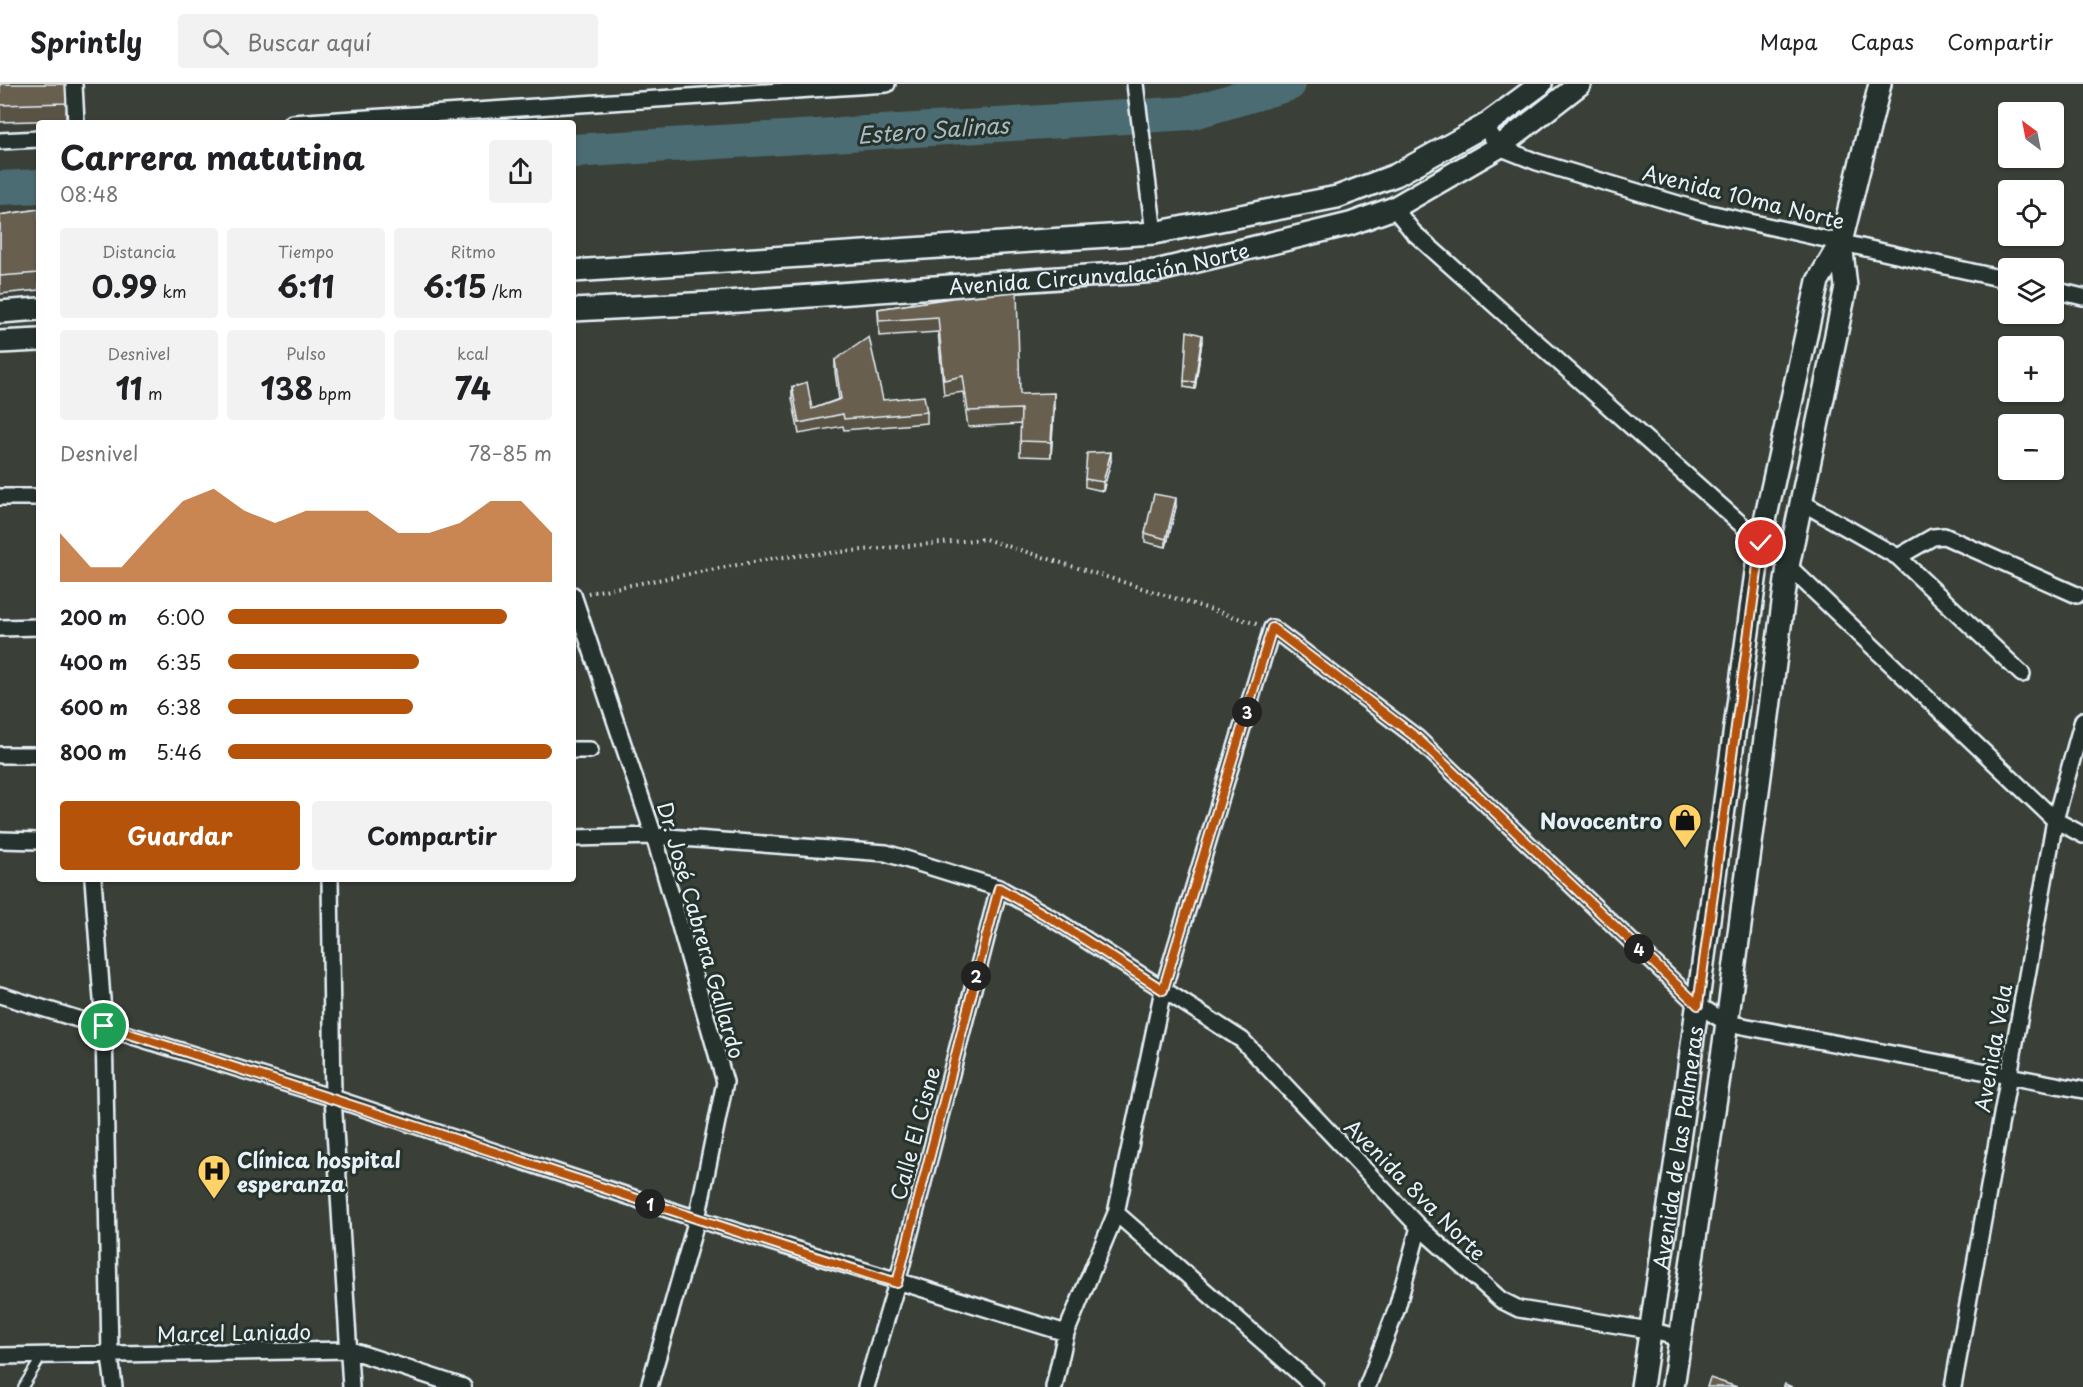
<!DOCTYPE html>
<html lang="es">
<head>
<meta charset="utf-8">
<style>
	:root { --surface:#fff; --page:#f2f2f2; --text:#202124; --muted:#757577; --line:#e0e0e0; --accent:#b45309 }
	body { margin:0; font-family:"Playpen Sans",sans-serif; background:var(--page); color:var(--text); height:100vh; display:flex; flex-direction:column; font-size:22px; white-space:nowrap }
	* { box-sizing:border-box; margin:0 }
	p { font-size:20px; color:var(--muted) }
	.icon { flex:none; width:33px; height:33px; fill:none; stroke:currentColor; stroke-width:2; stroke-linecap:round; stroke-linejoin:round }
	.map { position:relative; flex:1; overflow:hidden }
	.panel { position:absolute; left:36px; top:36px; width:540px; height:762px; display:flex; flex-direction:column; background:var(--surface); border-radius:6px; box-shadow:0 2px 4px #0004 }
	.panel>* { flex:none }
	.needle { width:39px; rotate:328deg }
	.buttons { position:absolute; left:1998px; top:18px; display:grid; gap:12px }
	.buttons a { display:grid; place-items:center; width:66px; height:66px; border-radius:6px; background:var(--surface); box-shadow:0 2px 4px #0004; font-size:30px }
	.pin { position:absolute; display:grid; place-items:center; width:51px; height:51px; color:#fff; margin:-26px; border:3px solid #fff; border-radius:50%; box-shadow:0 2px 6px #0007 }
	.km { position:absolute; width:30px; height:30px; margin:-15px; border-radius:50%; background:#222; color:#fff; font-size:16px; line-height:30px; text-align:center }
	.round { display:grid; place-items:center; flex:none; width:63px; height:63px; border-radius:6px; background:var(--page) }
	.head { display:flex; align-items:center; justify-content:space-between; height:102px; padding:0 24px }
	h1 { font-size:33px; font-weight:700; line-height:45px }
	.figures { display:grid; grid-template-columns:repeat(3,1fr); gap:9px; height:102px; padding:6px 24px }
	.figures div { display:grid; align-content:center; border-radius:6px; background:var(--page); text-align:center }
	.figures b { font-size:30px; font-weight:700 }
	.figures small { font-size:16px; font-weight:400 }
	.figures p { font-size:16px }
	.chart { height:168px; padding:12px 24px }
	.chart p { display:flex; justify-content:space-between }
	.chart svg { width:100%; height:108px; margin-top:6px; fill:var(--accent); opacity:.7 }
	.button { display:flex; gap:12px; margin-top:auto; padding:12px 24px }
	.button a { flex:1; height:69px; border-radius:6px; background:var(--accent); color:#fff; font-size:24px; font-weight:700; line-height:69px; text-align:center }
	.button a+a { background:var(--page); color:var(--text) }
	ul { padding:0 24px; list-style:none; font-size:20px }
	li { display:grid; grid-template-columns:96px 72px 1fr; align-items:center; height:45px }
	li i { height:15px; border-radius:8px; background:var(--accent) }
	header { display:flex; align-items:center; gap:36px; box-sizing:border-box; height:84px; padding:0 30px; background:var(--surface); border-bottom:2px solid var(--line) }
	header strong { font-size:28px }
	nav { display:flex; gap:33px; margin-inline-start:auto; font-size:21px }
	.search { width:420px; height:54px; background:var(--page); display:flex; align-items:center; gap:15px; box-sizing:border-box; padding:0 21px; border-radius:6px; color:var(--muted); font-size:22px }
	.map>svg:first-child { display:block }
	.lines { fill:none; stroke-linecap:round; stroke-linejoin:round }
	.river { stroke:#4b6c72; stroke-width:34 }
	.lane-casing { stroke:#e8f1f8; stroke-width:12 }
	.street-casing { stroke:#e8f1f8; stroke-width:20 }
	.secondary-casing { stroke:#e8f1f8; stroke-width:26 }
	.path { stroke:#e8f1f8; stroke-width:4; stroke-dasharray:1.5 4.5; stroke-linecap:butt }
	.lane { stroke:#26332d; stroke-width:8 }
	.street { stroke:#26332d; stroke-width:15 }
	.secondary { stroke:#26332d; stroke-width:21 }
	.wall { fill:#595245; stroke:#e8f1f8; stroke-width:1.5 }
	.shaded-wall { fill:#484238; stroke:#e8f1f8; stroke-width:1.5 }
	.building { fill:#675f50; stroke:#e8f1f8; stroke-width:1.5 }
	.route-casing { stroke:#fff; stroke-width:12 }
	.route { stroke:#b45309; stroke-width:8 }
	.labels { text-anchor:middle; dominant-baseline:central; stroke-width:6; stroke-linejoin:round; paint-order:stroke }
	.street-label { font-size:21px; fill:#e8f1f8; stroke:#26332d }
	.poi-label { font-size:21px; font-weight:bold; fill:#e8f1f8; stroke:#26332d; text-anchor:end }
	.water-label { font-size:22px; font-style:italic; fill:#a9bcc2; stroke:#26332d }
</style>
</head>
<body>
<header>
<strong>Sprintly</strong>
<div class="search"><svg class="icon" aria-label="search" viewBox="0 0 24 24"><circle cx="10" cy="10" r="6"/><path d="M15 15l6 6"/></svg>Buscar aquí</div>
<nav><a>Mapa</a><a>Capas</a><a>Compartir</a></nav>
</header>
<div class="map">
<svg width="2083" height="1303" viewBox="0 0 2083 1303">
	<rect width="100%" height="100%" fill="#3a4038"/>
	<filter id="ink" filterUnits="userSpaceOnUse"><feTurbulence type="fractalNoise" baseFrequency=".0167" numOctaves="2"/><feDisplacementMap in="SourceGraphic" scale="12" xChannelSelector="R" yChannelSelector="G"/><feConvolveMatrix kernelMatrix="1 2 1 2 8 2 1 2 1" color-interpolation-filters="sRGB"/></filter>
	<g filter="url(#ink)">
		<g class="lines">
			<path class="river" d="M573,67L1190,29L1289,0
				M0,104L39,102"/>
			<g class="lane-casing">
				<path id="lane" d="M23,1303L42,1272"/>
			</g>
			<g class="street-casing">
				<path id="street" d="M74,0L76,39
					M1135,0L1154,149
					M292,39L887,0
					M1484,42L1499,63L1537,78L1705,128L2008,196
					M0,57L39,55
					M1394,124L1413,148L1788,482L2055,736L2083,751
					M2054,206L2083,213
					M0,413H39
					M1801,418L1898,473L2022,590
					M1898,473L1933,453L1944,452L2077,511
					M573,511L654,752L725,998L697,1135L649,1303
					M0,544L39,543
					M573,666H590
					M0,671H39
					M573,754L654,752L886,769L999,804L1055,836L1242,956L1419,1143L1501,1216L1519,1225L1649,1246L1680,1254
					M0,756L39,757
					M93,795L104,942L110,1272L114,1303
					M330,795L333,1014L351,1303
					M0,911L333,1014L697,1135L1066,1249
					M1116,1129L1315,1303
					M0,1272L350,1266L463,1303
					M866,1303L897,1199L999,804
					M1054,1303L1066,1249L1116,1129L1163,906L1272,544L1417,654L1698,921L1727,939L2083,1006
					M1367,1303L1397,1224L1419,1143
					M1953,1303L2055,736L2083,636"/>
			</g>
			<g class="secondary-casing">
				<g id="secondary">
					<path d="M573,187L1154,149L1337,113L1396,91L1484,42L1541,0"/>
					<path id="s1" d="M573,226L712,219L1156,187L1350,140L1394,124L1499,63L1580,0"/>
					<path d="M0,228L39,225"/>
					<path d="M0,258L39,256"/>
					<path id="s2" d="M1642,1303L1682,1035L1760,459L1818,197L1841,158L1880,0"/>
					<path d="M1673,1303L1727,939L1788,482L1846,203L1841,158"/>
				</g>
			</g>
			<path class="path" d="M588,509L774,474L985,455L1257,540"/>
			<use href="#lane" class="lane"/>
			<use href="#street" class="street"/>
			<use href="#secondary" class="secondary"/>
		</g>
		<path class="wall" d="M0,0L66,19V36L0,38Z
			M39,125V206L0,210V131Z
			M952,214L1020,310L1054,324L1051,373L1020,372L1021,340L968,343L963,308L944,311L938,248L879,252L878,225Z
			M1202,257L1195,305L1184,303V297Z
			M835,276L883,316L927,328V339L844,346L843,342L799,350L792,314V303L812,325L839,315L835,288Z
			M1111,377L1103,407L1085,403V395Z
			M1176,423L1166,463L1145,458V449Z"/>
		<path class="shaded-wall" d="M1202,251V257L1195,305V298Z
			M1054,309V324L1051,373V358Z
			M1111,368V377L1103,407V398Z
			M1176,414V423L1166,463V455Z"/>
		<path class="building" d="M0,0H65L66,19L0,21Z
			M39,125V189L0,192V131Z
			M1017,208L1020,310L1054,309L1051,358L1020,357L1021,325L968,327L963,292L944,296L938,233L879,237L878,225L952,214Z
			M1187,247L1202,251L1195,298L1184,297Z
			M869,253L883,316L924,312L927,328L844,335L843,330L799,339L792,303L807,298L812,325L841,315L835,276Z
			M1111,368L1103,398L1085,395L1087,369Z
			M1154,410L1176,414L1166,455L1145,449Z
			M1710,1294L1737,1303H1707Z
			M1785,1300L1792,1303H1783Z"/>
	</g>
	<g class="lines" filter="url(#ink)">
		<g class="route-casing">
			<path id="route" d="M104,942C369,1025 632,1115 897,1199L999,804L1054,836L1163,906L1272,544L1417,654L1698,921L1761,459"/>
		</g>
		<use href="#route" class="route"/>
	</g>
	<defs>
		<g id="shop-pin" transform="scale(1.725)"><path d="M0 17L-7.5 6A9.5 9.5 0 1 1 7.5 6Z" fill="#ffd166" stroke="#26332d"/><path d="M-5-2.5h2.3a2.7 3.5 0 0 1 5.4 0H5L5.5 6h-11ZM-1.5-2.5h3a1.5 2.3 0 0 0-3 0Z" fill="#111"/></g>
		<g id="hospital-pin" transform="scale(1.725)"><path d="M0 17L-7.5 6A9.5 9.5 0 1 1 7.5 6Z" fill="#ffd166" stroke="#26332d"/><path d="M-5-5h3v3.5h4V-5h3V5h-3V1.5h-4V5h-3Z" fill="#111"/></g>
	</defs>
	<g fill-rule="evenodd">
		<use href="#shop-pin" x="1685" y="736"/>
		<use href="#hospital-pin" x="214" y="1087"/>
	</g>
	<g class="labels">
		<g class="street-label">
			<text transform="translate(1744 112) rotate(14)">Avenida 10ma Norte</text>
			<text stroke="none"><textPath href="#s1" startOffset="528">Avenida Circunvalación Norte</textPath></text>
			<text transform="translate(702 846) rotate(74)">Dr. José Cabrera Gallardo</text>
			<text transform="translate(1992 964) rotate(-80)">Avenida Vela</text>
			<text transform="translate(914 1049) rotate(-75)">Calle El Cisne</text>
			<text stroke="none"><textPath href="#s2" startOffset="242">Avenida de las Palmeras</textPath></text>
			<text transform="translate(1416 1105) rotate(45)">Avenida 8va Norte</text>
			<text transform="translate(234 1248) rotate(-1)">Marcel Laniado</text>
		</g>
		<g class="poi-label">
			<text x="1662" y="736">Novocentro</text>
			<text x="237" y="1075" text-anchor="start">Clínica hospital<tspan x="237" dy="24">esperanza</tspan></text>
		</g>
		<g class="water-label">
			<text transform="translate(933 45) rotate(-4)">Estero Salinas</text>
		</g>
	</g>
</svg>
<div class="buttons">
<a><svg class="needle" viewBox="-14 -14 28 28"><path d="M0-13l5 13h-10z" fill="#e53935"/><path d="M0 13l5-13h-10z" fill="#757577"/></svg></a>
<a><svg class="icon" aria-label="locate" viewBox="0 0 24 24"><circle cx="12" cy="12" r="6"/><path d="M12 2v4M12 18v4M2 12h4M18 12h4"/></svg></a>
<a><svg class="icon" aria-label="layers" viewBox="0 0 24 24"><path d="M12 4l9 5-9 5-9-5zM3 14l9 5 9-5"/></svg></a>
<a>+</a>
<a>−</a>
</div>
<div class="pin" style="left:104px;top:942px;background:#1e9e55"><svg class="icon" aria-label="arrive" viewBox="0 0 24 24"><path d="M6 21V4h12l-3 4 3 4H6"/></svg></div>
<div class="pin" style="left:1761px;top:459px;background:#d93025"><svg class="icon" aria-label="check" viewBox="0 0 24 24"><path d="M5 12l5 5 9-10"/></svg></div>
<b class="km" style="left:650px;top:1120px">1</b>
<b class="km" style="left:976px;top:892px">2</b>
<b class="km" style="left:1247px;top:628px">3</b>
<b class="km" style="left:1639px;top:865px">4</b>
<section class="panel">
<div class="head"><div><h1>Carrera matutina</h1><p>08:48</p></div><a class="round"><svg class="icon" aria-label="share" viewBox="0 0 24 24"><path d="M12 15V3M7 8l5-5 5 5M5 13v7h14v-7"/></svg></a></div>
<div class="figures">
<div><p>Distancia</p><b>0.99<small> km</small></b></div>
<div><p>Tiempo</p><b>6:11</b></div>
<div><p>Ritmo</p><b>6:15<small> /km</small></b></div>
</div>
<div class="figures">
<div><p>Desnivel</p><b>11<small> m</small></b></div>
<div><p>Pulso</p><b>138<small> bpm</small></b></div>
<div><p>kcal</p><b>74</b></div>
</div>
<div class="chart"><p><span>Desnivel</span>78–85 m</p>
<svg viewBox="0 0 160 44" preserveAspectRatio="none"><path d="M0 44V24L10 38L20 38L30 24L40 11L50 6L60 15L70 20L80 15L90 15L100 15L110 24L120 24L130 20L140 11L150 11L160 24V44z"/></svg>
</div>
<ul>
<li><b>200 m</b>6:00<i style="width:86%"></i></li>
<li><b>400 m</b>6:35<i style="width:59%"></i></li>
<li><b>600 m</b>6:38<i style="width:57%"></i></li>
<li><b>800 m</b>5:46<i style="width:100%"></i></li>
</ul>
<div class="button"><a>Guardar</a><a>Compartir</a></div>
</section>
</div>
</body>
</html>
